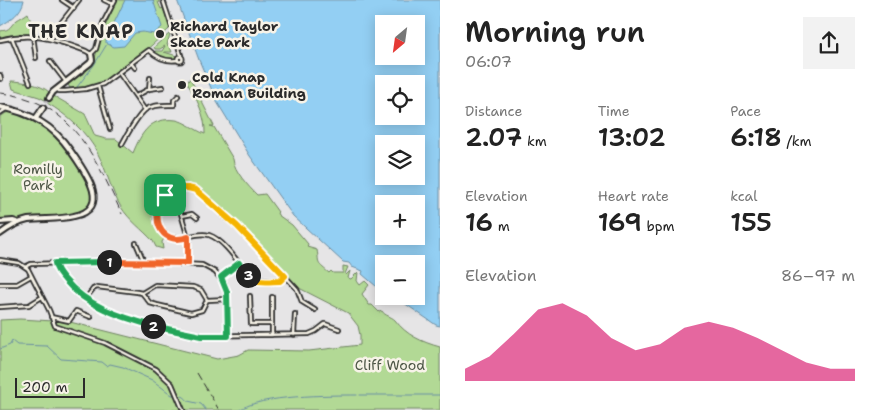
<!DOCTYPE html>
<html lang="en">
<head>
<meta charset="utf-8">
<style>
	:root { --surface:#fff; --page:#f2f2f2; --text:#222; --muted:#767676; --accent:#db2777 }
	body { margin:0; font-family:"Shantell Sans",sans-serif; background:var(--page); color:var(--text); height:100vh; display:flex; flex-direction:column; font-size:19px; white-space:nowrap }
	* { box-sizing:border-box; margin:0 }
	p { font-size:16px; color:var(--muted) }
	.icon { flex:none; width:28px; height:28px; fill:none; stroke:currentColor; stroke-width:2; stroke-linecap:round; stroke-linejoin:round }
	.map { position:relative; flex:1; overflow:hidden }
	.details { display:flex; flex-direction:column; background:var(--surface); width:440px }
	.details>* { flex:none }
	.needle { width:32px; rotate:209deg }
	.tools { position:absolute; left:375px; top:15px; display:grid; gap:10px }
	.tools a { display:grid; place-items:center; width:50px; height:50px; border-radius:0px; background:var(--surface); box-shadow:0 2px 12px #0003; font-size:25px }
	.scale { position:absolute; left:15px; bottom:12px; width:70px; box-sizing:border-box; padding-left:5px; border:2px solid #2b2b2b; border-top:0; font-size:14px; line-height:18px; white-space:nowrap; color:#2b2b2b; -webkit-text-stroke:4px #f7f3e8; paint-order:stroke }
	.pin { position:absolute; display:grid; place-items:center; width:42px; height:42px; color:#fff; margin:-21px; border-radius:10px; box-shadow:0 2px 8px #0006 }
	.km { position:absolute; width:25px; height:25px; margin:-12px; border-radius:50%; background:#222; color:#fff; font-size:14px; line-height:25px; text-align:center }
	.round { display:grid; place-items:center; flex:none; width:52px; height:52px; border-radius:0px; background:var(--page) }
	.headline { display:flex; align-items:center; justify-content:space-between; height:85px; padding:0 25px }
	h1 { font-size:28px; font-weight:600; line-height:38px }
	.stats { display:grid; grid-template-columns:repeat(3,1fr); gap:8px; height:85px; padding:5px 25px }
	.stats div { display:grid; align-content:center }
	.stats b { font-size:25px; font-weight:600 }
	.stats small { font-size:14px; font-weight:400 }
	.stats p { font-size:14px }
	.chart { height:140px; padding:10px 25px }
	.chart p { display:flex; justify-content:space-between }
	.chart svg { width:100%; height:90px; margin-top:5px; fill:var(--accent); opacity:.7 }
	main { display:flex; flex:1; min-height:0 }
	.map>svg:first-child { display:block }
	.green { fill:#b2d995; stroke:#6e8260 }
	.water { fill:#93cff3; stroke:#698da3; fill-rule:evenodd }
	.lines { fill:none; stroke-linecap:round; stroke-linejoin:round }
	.stream { stroke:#698da3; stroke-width:1 }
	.secondary-tunnel { stroke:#c1c0c1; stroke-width:4; stroke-dasharray:4 2; stroke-linecap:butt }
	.street-casing { stroke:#2b2b2b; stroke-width:6 }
	.secondary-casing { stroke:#2b2b2b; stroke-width:8 }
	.street { stroke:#f7f3e8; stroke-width:2.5 }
	.secondary { stroke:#f7f3e8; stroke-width:4 }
	.rail { stroke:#2b2b2b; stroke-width:1; stroke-dasharray:8 4; stroke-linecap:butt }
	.split-1-casing { stroke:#fff; stroke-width:10 }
	.split-2-casing { stroke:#fff; stroke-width:10 }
	.split-3-casing { stroke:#fff; stroke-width:10 }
	.split-4-casing { stroke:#fff; stroke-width:10 }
	.split-1 { stroke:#f0652b; stroke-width:6 }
	.split-2 { stroke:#22a559; stroke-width:6 }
	.split-3 { stroke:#22a559; stroke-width:6 }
	.split-4 { stroke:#f5b400; stroke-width:6 }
	.poi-dot { fill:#2b2b2b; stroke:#f7f3e8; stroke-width:2 }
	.labels { text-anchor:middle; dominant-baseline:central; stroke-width:5; stroke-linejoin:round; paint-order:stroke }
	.poi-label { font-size:14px; font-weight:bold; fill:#2b2b2b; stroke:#f7f3e8; text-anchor:start }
	.park-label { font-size:14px; fill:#4d5646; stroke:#f7f3e8 }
	.district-label { font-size:19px; font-weight:bold; letter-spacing:1px; fill:#2b2b2b; stroke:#f7f3e8 }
</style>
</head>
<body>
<main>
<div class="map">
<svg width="440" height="410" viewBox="0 0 440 410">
	<rect width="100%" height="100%" fill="#e6e5e6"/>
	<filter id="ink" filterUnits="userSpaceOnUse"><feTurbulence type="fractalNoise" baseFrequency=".02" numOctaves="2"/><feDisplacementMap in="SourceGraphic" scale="10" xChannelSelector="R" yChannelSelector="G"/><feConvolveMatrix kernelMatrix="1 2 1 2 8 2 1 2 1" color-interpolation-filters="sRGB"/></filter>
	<g filter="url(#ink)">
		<path class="green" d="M117,0H161L158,2L161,9L163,8L170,26L169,29C153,45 117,77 97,84C88,88 79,88 70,88L67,83L80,74L83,75L94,61L103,31Z
			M28,13L35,34L11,35L0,38V31C12,30 9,26 17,20C20,18 24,16 28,13Z
			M169,34H170L167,45H169L172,52H164L177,56L175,59H166L154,52L155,51H162L165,46L160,49H155L154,47Z
			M190,78L214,126H210L214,127L233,159C234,171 248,186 257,195L265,194L278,212L277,213L278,215L292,225L308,244L307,247L317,250C320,266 315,261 329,273L331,271L333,273H343V266L348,267L345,274L346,275L350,271L348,278L351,279L358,272L357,281L360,285L365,281L369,285L362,294L369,305H372L379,312L382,311C385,316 391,316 395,320C406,335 422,342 440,347V410H0V320L20,319L70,322L217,359L239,355L248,350L309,351L360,345V335L358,326L348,313L299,288L239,225L198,189C166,175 138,215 165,237L162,242L163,249L156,247L153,241C143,230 129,220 121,207C111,191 107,171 98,154C88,133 66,114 47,103L52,95L85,114L95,136L106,139H116L133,153C142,131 151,117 176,120C184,121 197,131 205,134C206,116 196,97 187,83Z
			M11,81C22,81 42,85 49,92L45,100L39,97L13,89Z
			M13,112C24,117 37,121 47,129C60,139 91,180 92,195C92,207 82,212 72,215L0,221V117L6,113Z"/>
		<path class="water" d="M0,0H24C22,12 10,21 0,26Z
			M125,0H153L162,27L154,34L143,32L135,33L124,46L114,47L106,43V40Z
			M177,0H440V326L436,325L404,303L388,296H416V264H384V293L362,274L363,271L352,267L349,263L343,262L293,216L250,156L217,102L199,60ZM384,24H416V56H384ZM384,84H416V116H384ZM384,144H416V176H384ZM384,204H416V236H384Z"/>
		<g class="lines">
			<path class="stream" d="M77,87L94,65L107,44
				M0,349L10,345L12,341L17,345L47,346L61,359L102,362L107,366L110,364L123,367L152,380L172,395C179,395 184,395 188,401L201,404L206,410
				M360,395H440
				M239,410C261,395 329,395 357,395"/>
			<path class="secondary-tunnel" d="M43,108L49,98"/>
			<g class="street-casing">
				<path id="street" d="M62,0L74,8
					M104,0L113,4
					M163,0L181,55
					M33,36L36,58
					M12,38L30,83
					M49,38L79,0
					M0,40C33,31 56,40 86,51L91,54L96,49L103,23L115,0
					M177.5 59a2.5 2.5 0 1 1 5 0a2.5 2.5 0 1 1-5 0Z
					M50,61L66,82
					M131,63L135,68
					M119,73L145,110
					M0,75L1,79
					M98,86L110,129
					M57,89L59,91H65L86,89L103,84L149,50C157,58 166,62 178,60
					M149,89L150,78
					M136,96L149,89L163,87
					M0,113L6,109
					M122,144C128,133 136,118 145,110C152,104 166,105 174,105V100L178,96
					M174,190L189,241L188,263
					M182,216L192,214L197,218
					M136,243L144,262
					M0,260L19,263L28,269L49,310L55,326L105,343L156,369L172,384L183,410
					M55,263L57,270L66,281L86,298L112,313L134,321L201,336L309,334L316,331L325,324L339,329
					M25,267L31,264L67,263L143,262L202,265L215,272L225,284L227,299L228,336
					M285,276L280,281L251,279C241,267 225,240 209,235C192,230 176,248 162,231C143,209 171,179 197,190L258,247L297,289L302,302L315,310
					M221,277L239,263
					M0,284H17L31,276
					M142,293L155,285L193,287L201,290L207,300
					M250,296L251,324H272
					M272,297V335
					M86,298L93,289L97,287L137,292L142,293L150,303L157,305L191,313L202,310L207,300L227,299
					M0,307L29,305L42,297
					M51,317L69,321L76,311L91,317
					M294,335L295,314"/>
			</g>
			<g class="secondary-casing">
				<path id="secondary" d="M49,98L53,92L90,63L92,60L91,54
					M0,107C29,112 53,125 70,150C83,169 114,208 74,216C59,220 43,218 28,220C18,222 8,228 0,234
					M36,118L43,108
					M0,222L13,221L19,223"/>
			</g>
			<use href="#street" class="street"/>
			<use href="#secondary" class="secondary"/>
			<path class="rail" d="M0,93C72,100 95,157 122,214
				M197,373L219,410"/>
		</g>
	</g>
	<g class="lines" filter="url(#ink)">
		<g class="split-1-casing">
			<path id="split-1" d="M109,262L188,263V237C159,247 149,215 165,195"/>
		</g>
		<g class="split-2-casing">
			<path id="split-2" d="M109,262L55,263C56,270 60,274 65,280C86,306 121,317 153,326"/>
		</g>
		<g class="split-3-casing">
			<path id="split-3" d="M153,326L201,336H228L227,292L221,277L239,263L248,275"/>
		</g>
		<g class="split-4-casing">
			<path id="split-4" d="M165,195L180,188H188L196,190L237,226L285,276L280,281C269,281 255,284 248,275"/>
		</g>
		<use href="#split-1" class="split-1"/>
		<use href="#split-2" class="split-2"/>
		<use href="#split-3" class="split-3"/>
		<use href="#split-4" class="split-4"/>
	</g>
	<g class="poi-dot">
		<circle cx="160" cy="34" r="5"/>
		<circle cx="182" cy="85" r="5"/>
	</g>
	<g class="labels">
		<g class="poi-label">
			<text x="170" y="26">Richard Taylor<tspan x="170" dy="16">Skate Park</tspan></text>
			<text x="192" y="77">Cold Knap<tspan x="192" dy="16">Roman Building</tspan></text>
		</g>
		<g class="park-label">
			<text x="38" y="169">Romilly<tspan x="38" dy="16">Park</tspan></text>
			<text x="390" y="365">Cliff Wood</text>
		</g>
		<g class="district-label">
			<text x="81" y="31">THE KNAP</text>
		</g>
	</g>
</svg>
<div class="tools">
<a><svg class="needle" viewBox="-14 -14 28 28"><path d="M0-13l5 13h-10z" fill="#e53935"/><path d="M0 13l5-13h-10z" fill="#767676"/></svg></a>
<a><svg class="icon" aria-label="locate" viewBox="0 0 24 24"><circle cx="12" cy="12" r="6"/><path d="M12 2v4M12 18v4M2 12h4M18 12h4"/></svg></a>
<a><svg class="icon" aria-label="layers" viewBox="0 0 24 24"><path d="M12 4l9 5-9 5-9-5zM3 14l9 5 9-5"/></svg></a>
<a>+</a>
<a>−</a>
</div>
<div class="scale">200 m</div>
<div class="pin" style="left:165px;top:195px;background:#1e9e55"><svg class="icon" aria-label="arrive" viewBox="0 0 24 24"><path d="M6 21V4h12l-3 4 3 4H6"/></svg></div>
<b class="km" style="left:109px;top:262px">1</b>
<b class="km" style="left:153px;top:326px">2</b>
<b class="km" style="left:248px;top:275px">3</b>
</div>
<section class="details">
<div class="headline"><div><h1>Morning run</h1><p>06:07</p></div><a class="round"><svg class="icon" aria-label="share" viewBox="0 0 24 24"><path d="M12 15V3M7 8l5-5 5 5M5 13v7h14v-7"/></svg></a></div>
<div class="stats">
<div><p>Distance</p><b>2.07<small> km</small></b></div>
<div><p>Time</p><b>13:02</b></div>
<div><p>Pace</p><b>6:18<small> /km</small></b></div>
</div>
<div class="stats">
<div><p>Elevation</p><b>16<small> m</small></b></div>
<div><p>Heart rate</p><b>169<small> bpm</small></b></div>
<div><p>kcal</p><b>155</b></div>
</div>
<div class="chart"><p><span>Elevation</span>86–97 m</p>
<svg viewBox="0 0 160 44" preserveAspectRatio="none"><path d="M0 44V38L10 32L20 21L30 9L40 6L50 12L60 23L70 29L80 26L90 18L100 15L110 18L120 23L130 29L140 35L150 38L160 38V44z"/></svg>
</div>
</section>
</main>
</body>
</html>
